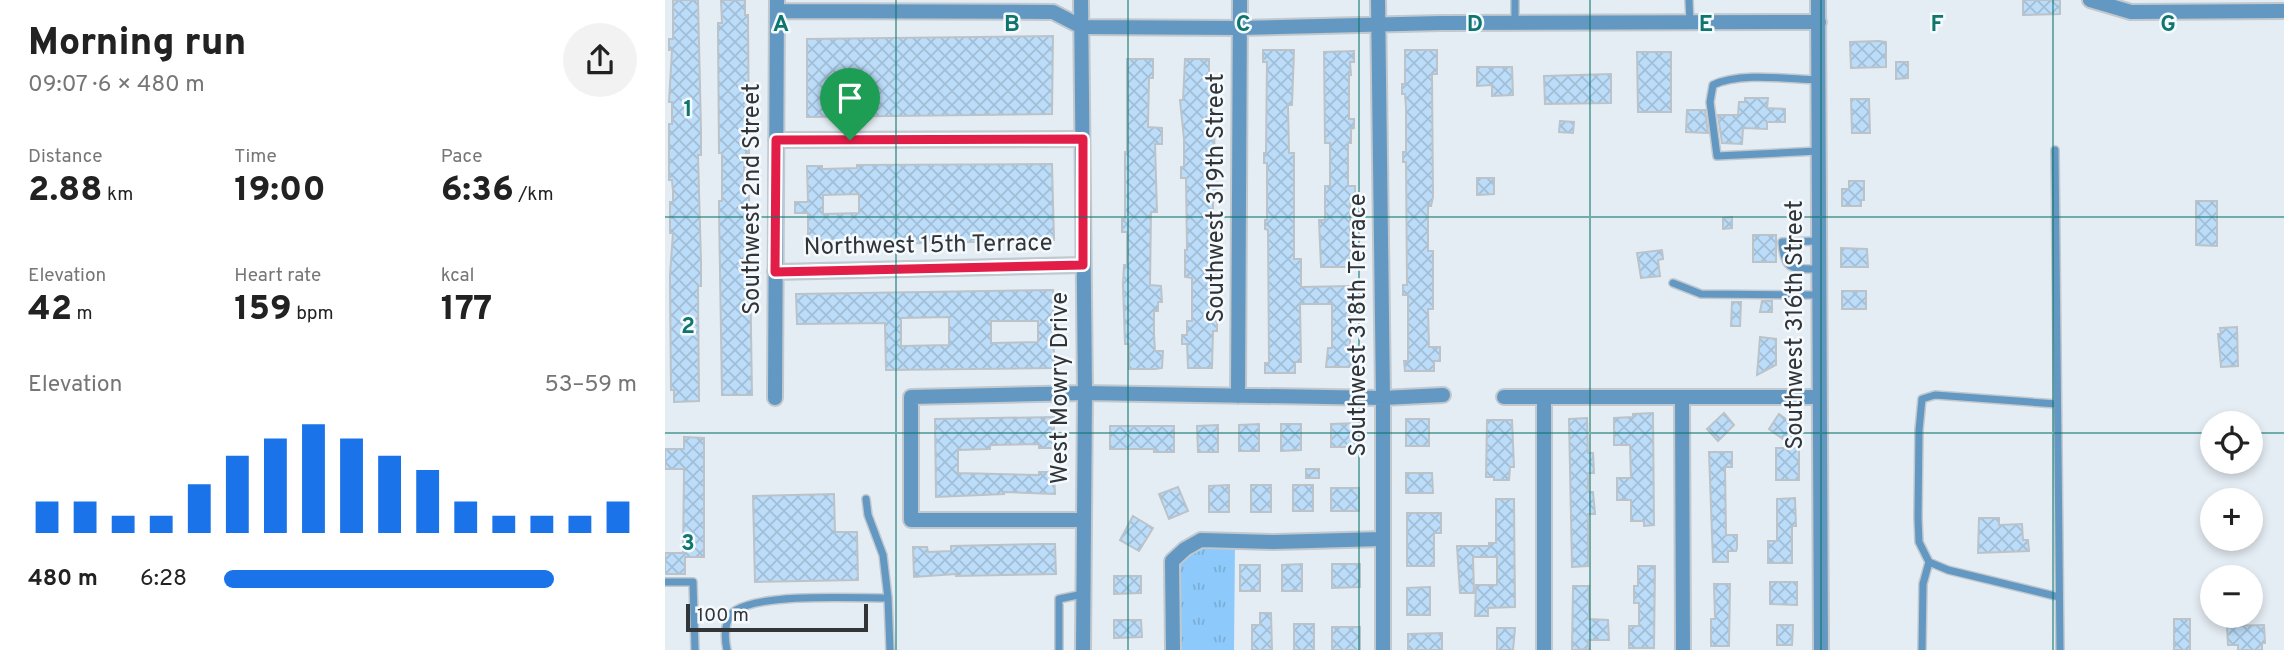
<!DOCTYPE html>
<html lang="en">
<head>
<meta charset="utf-8">
<style>
	:root { --surface:#fff; --page:#f2f2f2; --text:#222; --muted:#767676; --accent:#1a73e8 }
	body { margin:0; font-family:Overpass,sans-serif; background:var(--page); color:var(--text); height:100vh; display:flex; flex-direction:column; font-size:26px; white-space:nowrap }
	* { box-sizing:border-box; margin:0 }
	p { font-size:23px; color:var(--muted) }
	.icon { flex:none; width:38px; height:38px; fill:none; stroke:currentColor; stroke-width:2; stroke-linecap:round; stroke-linejoin:round }
	.map { position:relative; flex:1; overflow:hidden }
	.sheet { display:flex; flex-direction:column; background:var(--surface); width:665px }
	.sheet>* { flex:none }
	.tools { position:absolute; left:1535px; top:411px; display:grid; gap:14px }
	.tools a { display:grid; place-items:center; width:63px; height:63px; border-radius:50%; background:var(--surface); box-shadow:0 4px 10px #0003; font-size:35px }
	.scale { position:absolute; left:21px; bottom:18px; width:182px; box-sizing:border-box; padding-left:7px; border:4px solid #323538; border-top:0; font-size:19px; line-height:24px; white-space:nowrap; color:#323538; -webkit-text-stroke:5px #f5fafe; paint-order:stroke }
	.pin { position:absolute; display:grid; place-items:center; width:60px; height:60px; color:#fff; margin:-72px -30px; border-radius:50% 50% 50% 0; rotate:-45deg; box-shadow:0 0 7px #0007 }
	.pin .icon { rotate:45deg }
	.round { display:grid; place-items:center; flex:none; width:74px; height:74px; border-radius:37px; background:var(--page) }
	.summary { display:flex; align-items:center; justify-content:space-between; height:119px; padding:0 28px }
	h1 { font-size:38px; font-weight:800; line-height:52px }
	.metrics { display:grid; grid-template-columns:repeat(3,1fr); gap:10px; height:119px; padding:7px 28px }
	.metrics div { display:grid; align-content:center }
	.metrics b { font-size:35px; font-weight:800 }
	.metrics small { font-size:19px; font-weight:400 }
	.metrics p { font-size:19px }
	.chart { height:196px; padding:14px 28px }
	.chart p { display:flex; justify-content:space-between }
	.chart svg { width:100%; height:126px; margin-top:7px; stroke:var(--accent); stroke-width:6 }
	ul { padding:0 28px; list-style:none; font-size:23px }
	li { display:grid; grid-template-columns:112px 84px 1fr; align-items:center; height:52px }
	li i { height:18px; border-radius:9px; background:var(--accent) }
	main { display:flex; flex:1; min-height:0 }
	.map>svg:first-child { display:block }
	.grass { fill:url(#grass-tufts) }
	.building { fill:url(#building-cross-hatch); stroke:#bbc3c9; stroke-width:2; fill-rule:evenodd }
	.lines { fill:none; stroke-linecap:round; stroke-linejoin:round }
	.service-casing { stroke:#c1c8ce; stroke-width:10 }
	.minor-casing { stroke:#c1c8ce; stroke-width:18 }
	.tertiary-casing { stroke:#c1c8ce; stroke-width:18 }
	.service { stroke:#6398c3; stroke-width:7 }
	.minor { stroke:#6398c3; stroke-width:14 }
	.tertiary { stroke:#6398c3; stroke-width:14 }
	.route-casing { stroke:#fff; stroke-width:14 }
	.route { stroke:#e11d48; stroke-width:9 }
	.grid { fill:none; stroke:#0f766e; stroke-width:2; stroke-opacity:0.55 }
	.labels { text-anchor:middle; dominant-baseline:central; stroke-width:5; stroke-linejoin:round; paint-order:stroke }
	.street-label { font-size:24px; fill:#323538; stroke:#f5fafe }
	.grid-label { font-size:23px; text-anchor:middle; font-weight:bold; fill:#0f766e; stroke:#f5fafe; stroke-width:5; stroke-linejoin:round; paint-order:stroke }
</style>
</head>
<body>
<main>
<section class="sheet">
<div class="summary"><div><h1>Morning run</h1><p>09:07 · 6 × 480 m</p></div><a class="round"><svg class="icon" aria-label="share" viewBox="0 0 24 24"><path d="M12 15V3M7 8l5-5 5 5M5 13v7h14v-7"/></svg></a></div>
<div class="metrics">
<div><p>Distance</p><b>2.88<small> km</small></b></div>
<div><p>Time</p><b>19:00</b></div>
<div><p>Pace</p><b>6:36<small> /km</small></b></div>
</div>
<div class="metrics">
<div><p>Elevation</p><b>42<small> m</small></b></div>
<div><p>Heart rate</p><b>159<small> bpm</small></b></div>
<div><p>kcal</p><b>177</b></div>
</div>
<div class="chart"><p><span>Elevation</span>53–59 m</p>
<svg viewBox="0 0 160 44" preserveAspectRatio="none"><path d="M5 44V33M15 44V33M25 44V38M35 44V38M45 44V27M55 44V17M65 44V11M75 44V6M85 44V11M95 44V17M105 44V22M115 44V33M125 44V38M135 44V38M145 44V38M155 44V33"/></svg>
</div>
<ul>
<li><b>480 m</b>6:28<i style="width:80%"></i></li>
</ul>
</section>
<div class="map">
<svg width="1619" height="650" viewBox="0 0 1619 650">
	<defs>
		<pattern id="grass-tufts" width="24" height="20" patternUnits="userSpaceOnUse" patternTransform="scale(1.75)"><rect width="24" height="20" fill="#8dc9fa"/><path d="M3 7l-1-3M5 7V3M7 7l1-3M15 17l-1-3M17 17v-4M19 17l1-3" fill="none" stroke="#7aadd7"/></pattern>
		<pattern id="building-cross-hatch" width="8" height="8" patternUnits="userSpaceOnUse" patternTransform="scale(1.75)"><rect width="8" height="8" fill="#bcddf9"/><path d="M0 0l8 8M0 8l8-8" fill="none" stroke="#a2bed6"/></pattern>
	</defs>
	<rect width="100%" height="100%" fill="#e5edf4"/>
	<path class="grass" d="M537,541L570,543L569,650H510L509,562Z"/>
	<path class="building" d="M8,0H33L36,131V155H33L36,262V286H33L34,401L9,402V390H6L5,275L8,233H5V202H8V192L7,180H4V124H7V102H4L7,50H4V39H8Z
		M56,0H80V15H83L84,153H81V167H79V189L81,196H84L87,395H57L54,209V201H57V153H54L53,37V23H57Z
		M1358,0H1395V14L1358,15Z
		M388,36L387,114L142,117V39Z
		M1214,41L1221,42V67L1186,68L1185,42Z
		M598,50H629L627,105H623L624,153H629V259H636V287L685,286V348H688V367H661L663,348H667V304H635L636,362H630V373H600V363H604L603,230L600,229V220H602V163H599V153H601L602,62H598Z
		M740,50H772V74H767L768,197L766,206H763V251H768V309H763L764,347H775V361H769V371H740L739,361H743V295H738V285H742L741,162H738V152H741V108L740,94H737V84H740Z
		M689,51V62H685L686,75H684V119H689V128L686,129V143H683V186H690V196H686L685,209V267H656L654,220H660V186H665V143H660L659,52Z
		M972,52H1006V112H973Z
		M462,59H488V78H484L483,127L497,128V144H490L492,212H486L485,285L496,286L497,302H493V311H489V334L490,351H498L497,368L490,369H464V344H460L458,285L459,265H462V232H457V219H460V152H462Z
		M520,59H544V84H550L546,130H549L551,197H548V212H545L546,252H549V258H551V278H545L546,321H552V331H548L547,368H523L522,344H517V335H522V321H527V278L520,277V250H522L521,178H516V167H519V139L515,100H518Z
		M1231,62H1243V78L1231,79Z
		M812,67H847L848,95L827,96V85L812,86Z
		M946,74V103L880,104L879,76Z
		M1080,98H1103L1102,108L1120,109V122H1102V129L1078,128L1077,144L1057,143L1053,115H1073L1074,102H1080Z
		M1186,99H1204L1205,133H1187Z
		M1022,110H1040L1043,133L1021,132Z
		M895,121L909,122L908,133L894,132Z
		M387,164L389,240L220,244L194,243V240L143,243V213H130V202H143L142,166H157V169L192,168V165ZM194,194V213L158,214V195Z
		M812,178H829V194L812,195Z
		M1184,181H1199V200H1196V206H1177V189H1184Z
		M1531,201H1552V246L1531,245Z
		M1067,217V228L1058,229V218Z
		M1088,235H1111V262H1088Z
		M1176,248L1202,249L1203,267H1176Z
		M997,250L998,259L993,260L995,276L976,278L972,253Z
		M388,290L389,368L221,370L220,323L132,324L131,294ZM284,317V345L236,346V318ZM326,321H373V342L326,343Z
		M1177,291H1201V309H1177Z
		M1097,301H1107V312H1095Z
		M1067,302H1076L1075,326H1066Z
		M1572,327L1573,366L1556,367L1553,334H1556L1555,328Z
		M1095,337L1111,339V365L1092,375Z
		M988,413L989,525L979,526V521H966V500H952V478H966L965,445H949V418L968,417V414Z
		M1059,413L1069,425L1053,441L1042,429Z
		M1114,414L1132,427L1122,442L1104,429Z
		M389,417V448H374V444L325,445V449L293,450V473L374,475V472H389L390,494L339,492V494L271,497L270,419Z
		M922,418L923,453H928L929,473H923V492H928L930,514H923V566L907,567L904,419Z
		M741,419H764V446H741Z
		M822,420H847L849,467H845L844,480H829V477H821Z
		M694,423V447H666V424Z
		M594,424V451H574V425Z
		M616,424H636V450L616,451Z
		M553,425V452H533L532,426Z
		M445,426H509V452H489V449H445Z
		M19,437L39,438V557H20V574H0V553H18L19,469H0V449H19Z
		M1111,448H1134V480H1111Z
		M1044,452H1067V467H1060L1061,535H1072V548L1071,551H1063V562H1048Z
		M641,469H654V478H641Z
		M741,473H767L768,493H741Z
		M564,485V512H544V486Z
		M586,485H606V512H586Z
		M628,485H648V511H628Z
		M513,487L523,511L504,519L494,494Z
		M666,488H694V511H666Z
		M169,494L170,532H192L193,580L90,582L88,496Z
		M1130,498L1131,526H1127V563H1103V541H1112V499Z
		M831,499H849L850,607L823,608V616H810L811,585H832V557H808L809,593H795L792,546H824V543H831Z
		M742,513H776V533H769V566H742Z
		M468,516L488,528L474,551L455,540Z
		M1314,518H1334V525L1357,524L1358,540H1363L1364,551L1313,553Z
		M376,544H390L391,574L291,576V574L249,577L248,547H262L263,552L286,551V546Z
		M637,564V591H617V565Z
		M667,564H695V587L667,588Z
		M575,565H595V591H575Z
		M973,566H990L989,648H964V626H974V603H969V586H973Z
		M449,576H476V593L449,594Z
		M1105,582H1132V605L1105,604Z
		M1049,584H1065L1064,646H1046V619H1050Z
		M908,586H924V619L943,620L944,640H923L924,649L907,650Z
		M765,587V615H742V588Z
		M595,613H606L607,650H587V625H595Z
		M1509,619H1525V650H1509Z
		M449,620H476L477,637L449,638Z
		M629,624H649V650H629Z
		M1112,625H1128L1127,645H1112Z
		M1599,625L1600,643H1597V650H1573V645H1563L1562,626Z
		M667,627H695V650H667Z
		M832,628H850L848,650H832Z
		M777,633V650H743V634Z"/>
	<g class="lines">
		<g class="service-casing">
			<path id="service" d="M1024,0L1025,22
				M850,24V0
				M1152,80C1122,79 1075,72 1048,85L1045,102L1052,156L1153,151
				M1390,150L1395,650
				M1153,241L1117,242C1119,271 1127,269 1153,269
				M1008,283L1036,294L1153,295
				M1392,404L1270,395L1257,399L1254,430L1253,518L1254,542L1264,562L1283,570L1394,597
				M201,499L203,515L218,555L223,598
				M0,582H28L30,650
				M62,650C59,637 59,618 71,610C100,593 188,598 223,598L225,650
				M394,650V599L418,594
				M1257,650L1258,584L1264,562"/>
		</g>
		<g class="minor-casing">
			<path id="minor" d="M713,0L718,398V650
				M1153,0L1156,650
				M1425,0L1466,12L1619,11
				M112,11L388,12L417,27L575,28L776,23L1154,22
				M111,140L417,139
				M110,272L418,265
				M573,396L575,0
				M839,397H1153
				M879,397V650
				M110,398L112,0
				M1017,399L1018,650
				M418,520H246V397L420,393L718,398L778,395
				M508,650L507,561L520,549L536,540L609,542L717,539"/>
		</g>
		<g class="tertiary-casing">
			<path id="tertiary" d="M416,0L420,393L418,650"/>
		</g>
		<use href="#service" class="service"/>
		<use href="#minor" class="minor"/>
		<use href="#tertiary" class="tertiary"/>
	</g>
	<g class="lines">
		<g class="route-casing">
			<path id="route" d="M418,139V265L110,272L111,140Z"/>
		</g>
		<use href="#route" class="route"/>
	</g>
	<path class="grid" d="M231,0V650M463,0V650M694,0V650M925,0V650M1156,0V650M1388,0V650M0,217H1619M0,433H1547M1586,433H1619"/>
	<g class="labels">
		<g class="street-label">
			<text transform="translate(552 198) rotate(-90)">Southwest 319th Street</text>
			<text transform="translate(88 199) rotate(-90)">Southwest 2nd Street</text>
			<text transform="translate(263 246) rotate(-1)">Northwest 15th Terrace</text>
			<text transform="translate(694 325) rotate(-90)">Southwest 318th Terrace</text>
			<text transform="translate(1131 325) rotate(-90)">Southwest 316th Street</text>
			<text transform="translate(396 388) rotate(-90)">West Mowry Drive</text>
		</g>
	</g>
	<g class="grid-label">
		<text x="116" y="31">A</text>
		<text x="347" y="31">B</text>
		<text x="578" y="31">C</text>
		<text x="810" y="31">D</text>
		<text x="1041" y="31">E</text>
		<text x="1272" y="31">F</text>
		<text x="1503" y="31">G</text>
		<text x="23" y="116">1</text>
		<text x="23" y="333">2</text>
		<text x="23" y="550">3</text>
	</g>
</svg>
<div class="tools">
<a><svg class="icon" aria-label="locate" viewBox="0 0 24 24"><circle cx="12" cy="12" r="6"/><path d="M12 2v4M12 18v4M2 12h4M18 12h4"/></svg></a>
<a>+</a>
<a>−</a>
</div>
<div class="scale">100 m</div>
<div class="pin" style="left:185px;top:140px;background:#1e9e55"><svg class="icon" aria-label="arrive" viewBox="0 0 24 24"><path d="M6 21V4h12l-3 4 3 4H6"/></svg></div>
</div>
</main>
</body>
</html>
